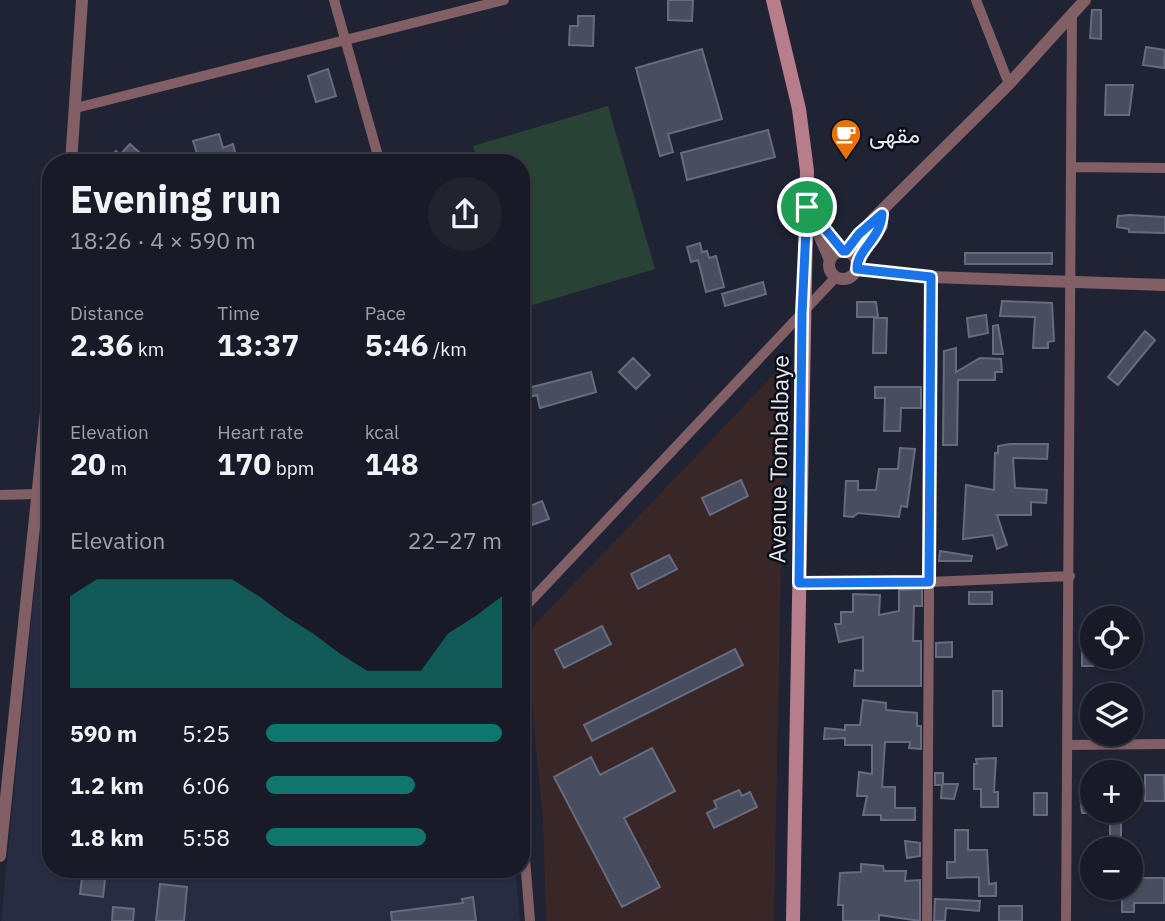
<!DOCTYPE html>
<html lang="en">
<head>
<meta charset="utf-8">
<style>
	:root { --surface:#181a27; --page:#21232f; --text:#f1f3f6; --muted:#9fa1a7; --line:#363844; --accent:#0f766e }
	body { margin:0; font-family:"IBM Plex Sans",Vazirmatn,sans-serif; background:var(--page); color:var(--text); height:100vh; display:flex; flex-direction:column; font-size:26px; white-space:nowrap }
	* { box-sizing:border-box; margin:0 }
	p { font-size:23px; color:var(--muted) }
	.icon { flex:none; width:38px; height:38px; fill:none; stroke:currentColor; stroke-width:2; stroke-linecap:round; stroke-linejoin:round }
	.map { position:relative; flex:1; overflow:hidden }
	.panel { position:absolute; left:42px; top:154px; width:488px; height:724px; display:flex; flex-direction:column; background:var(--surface); border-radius:28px; box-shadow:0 2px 5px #0004,0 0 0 2px var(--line) }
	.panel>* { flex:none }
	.tools { position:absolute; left:1080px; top:606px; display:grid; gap:14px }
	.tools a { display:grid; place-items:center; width:63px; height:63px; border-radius:50%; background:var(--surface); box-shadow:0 2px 5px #0004,0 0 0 2px var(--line); font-size:35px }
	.pin { position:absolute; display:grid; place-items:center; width:60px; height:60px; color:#fff; margin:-30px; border:4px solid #fff; border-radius:50%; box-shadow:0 2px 7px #0007 }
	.round { display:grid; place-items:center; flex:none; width:74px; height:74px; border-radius:37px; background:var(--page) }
	.head { display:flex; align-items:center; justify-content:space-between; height:119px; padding:0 28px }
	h1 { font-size:38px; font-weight:700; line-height:52px }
	.metrics { display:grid; grid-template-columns:repeat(3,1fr); gap:10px; height:119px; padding:7px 28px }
	.metrics div { display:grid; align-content:center }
	.metrics b { font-size:30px; font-weight:700 }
	.metrics small { font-size:19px; font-weight:400 }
	.metrics p { font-size:19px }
	.chart { height:196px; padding:14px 28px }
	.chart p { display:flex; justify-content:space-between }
	.chart svg { width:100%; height:126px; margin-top:7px; fill:var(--accent); opacity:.7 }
	ul { padding:0 28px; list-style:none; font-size:23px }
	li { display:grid; grid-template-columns:112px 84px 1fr; align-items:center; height:52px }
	li i { height:18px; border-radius:9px; background:var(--accent) }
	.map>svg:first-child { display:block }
	.industrial { fill:#392626 }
	.built { fill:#272c42 }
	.green { fill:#284335 }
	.building { fill:#484d5f; stroke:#676b7f; stroke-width:2 }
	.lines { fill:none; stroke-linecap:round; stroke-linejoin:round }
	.minor { stroke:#825e65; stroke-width:10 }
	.tertiary { stroke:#825e65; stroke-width:12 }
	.secondary { stroke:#b77d8a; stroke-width:14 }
	.route-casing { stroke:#fff; stroke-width:14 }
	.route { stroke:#1a73e8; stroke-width:9 }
	.labels { text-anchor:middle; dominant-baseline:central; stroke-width:5; stroke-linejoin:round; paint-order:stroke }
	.poi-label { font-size:23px; fill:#e5e8f3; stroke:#0b0d14; text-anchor:start }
	.street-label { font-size:23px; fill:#e5e8f3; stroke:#0b0d14 }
</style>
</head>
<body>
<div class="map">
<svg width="1165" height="921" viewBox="0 0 1165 921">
	<rect width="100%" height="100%" fill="#202334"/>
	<path class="industrial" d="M785,363L774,921H546L543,820L525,635Z"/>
	<path class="built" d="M43,506L51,507V870H515L520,921H1Z"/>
	<path class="green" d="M608,106L655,269L522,308V163H478L473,146Z"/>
	<path class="building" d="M668,0H693L692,21L668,20Z
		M1092,10H1101V39L1090,38Z
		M578,16H594L593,46L569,45L570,26H578Z
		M1146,47L1165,50L1164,68L1143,65Z
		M702,49L722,119L668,134L673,152L660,156L636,68Z
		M328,69L336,96L316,102L308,76Z
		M1106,85H1133L1129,115H1105Z
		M768,130L775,157L687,180L681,153Z
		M219,134L223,148L233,144L238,163H200L193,141Z
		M130,144L140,153L131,163H105L116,151L120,155Z
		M1130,215L1165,217V233L1129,232V229L1117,227L1118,216Z
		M700,243L702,252L707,251L709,258L716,256L724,287L706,292L698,260L691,262L687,247Z
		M965,253H1052V264H965Z
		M763,282L766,294L725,306L722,294Z
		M1002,301L1052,303L1054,341L1048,342V348H1033L1035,317L1000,316Z
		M857,302H876L878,317H857Z
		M986,315L988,333L969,337L967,318Z
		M874,318H887L886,353H873Z
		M998,325L1003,354H993V326Z
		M1145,331L1155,340L1118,385L1108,377Z
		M956,348V372L980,358L1001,359L1002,372H995V380H958L957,445H943L944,351Z
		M633,358L650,375L636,389L619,372Z
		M591,372L596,392L540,408L537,395L526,398L524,389Z
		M875,387H921V408H901L900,431H884L885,398H875Z
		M1010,444H1048L1047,459L1013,458L1015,488L1047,490L1046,503L1031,502V515H997L1007,545L997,549L993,535L963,539L966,485L994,490L995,453H998V446Z
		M900,448L915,449L907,507L901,506L899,517L858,513L853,517L844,516L846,481H858V490H876L879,469H898Z
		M741,480L748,496L710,515L702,498Z
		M542,501L549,519L532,525L525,508Z
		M940,551L972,556L971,561H939Z
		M669,555L677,569L638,589L631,574Z
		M922,589V606H914L913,641H921V686H854L855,670L863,671V637L839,642L835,624H841V612H853V594L880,595L879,615L899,611V590Z
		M969,592H992V604H969Z
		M602,626L611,644L564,668L555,650Z
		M952,642V657H936V643Z
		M1082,647H1092L1093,666H1082Z
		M735,649L743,665L592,741L584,725Z
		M993,691H1002V726H993Z
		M863,700L886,703V710L917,713V726H921V749L909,748L910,742H885L882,787H895V808H915V820H881V815H863L867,796H857L859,772L872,774V745H845V738L824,739L825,728L845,730V725H860Z
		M652,748L675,791L624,818L660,887L622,907L554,777L591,757L600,775Z
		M996,758L994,792H998V807H981V789H974V764H977L976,759Z
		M935,773H943V784H958L954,799L941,798L942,785H935Z
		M1145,775H1164L1165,801H1145Z
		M739,790L742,796L750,792L757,807L714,828L707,813L717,808L714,801Z
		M1034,793H1047V815H1034Z
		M1080,795H1092V813H1082Z
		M1110,810H1121V849H1110Z
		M955,830H968V850H987L989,884L996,883V896H979V877L947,878V862H955Z
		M905,841L920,843V856L907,858Z
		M861,864L883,866L884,871H906L905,881L920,880V921L879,915V921H843V905H838L840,873L861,872Z
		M83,870H106L103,897L80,894Z
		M1142,870V878H1164V903H1134V912H1122V892H1130V871Z
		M160,884L187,887L184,921H156Z
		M473,897L476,921H392L391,912L463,903L462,899Z
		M935,899L980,901L979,911L946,908L945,921H934Z
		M999,906H1022V921H999Z
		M113,907L134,909L133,921H112Z"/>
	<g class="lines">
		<path class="minor" d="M334,0L380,163
			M976,0L1009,84
			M76,108L504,0
			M1072,167L1165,168
			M0,495L36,494
			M799,583L929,582L1070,576
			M522,610L836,277
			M1068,745L1165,744
			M522,821L530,921
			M927,921L931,277
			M1066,921L1072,13"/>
		<path class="tertiary" d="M71,163L82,0
			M807,207L830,260
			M814,219L843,251
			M846,251L873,219L1009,84L1085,0
			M829 265a14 14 0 1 1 28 0a14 14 0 1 1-28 0Z
			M857,261L882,226V214
			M857,269L931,277L1165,285
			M0,856L51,363"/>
		<path class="secondary" d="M773,0L799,109L807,171L793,921"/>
	</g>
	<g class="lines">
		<g class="route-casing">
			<path id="route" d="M807,207L843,251H846L859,234L882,214C881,239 857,249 857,269L931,277L929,582L799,583L802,314Z"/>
		</g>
		<use href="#route" class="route"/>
	</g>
	<defs>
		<g id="cafe-pin" transform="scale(1.575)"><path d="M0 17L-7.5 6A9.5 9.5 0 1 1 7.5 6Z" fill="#e8710a" stroke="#0b0d14"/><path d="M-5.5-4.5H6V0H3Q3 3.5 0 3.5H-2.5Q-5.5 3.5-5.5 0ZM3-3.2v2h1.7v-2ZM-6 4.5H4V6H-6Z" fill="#fff"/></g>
	</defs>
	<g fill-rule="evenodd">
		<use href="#cafe-pin" x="846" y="134"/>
	</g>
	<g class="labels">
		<g class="poi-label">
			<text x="869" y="134">مقهى</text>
		</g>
		<g class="street-label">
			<text transform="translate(778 459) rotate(-89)">Avenue Tombalbaye</text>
		</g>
	</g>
</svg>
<div class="tools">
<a><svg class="icon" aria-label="locate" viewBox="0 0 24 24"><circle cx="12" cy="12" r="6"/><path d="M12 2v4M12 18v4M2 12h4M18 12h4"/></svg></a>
<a><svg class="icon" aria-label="layers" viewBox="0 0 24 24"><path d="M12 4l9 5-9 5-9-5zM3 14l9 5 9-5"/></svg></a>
<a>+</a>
<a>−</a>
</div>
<div class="pin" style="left:807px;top:207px;background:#1e9e55"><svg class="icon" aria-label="arrive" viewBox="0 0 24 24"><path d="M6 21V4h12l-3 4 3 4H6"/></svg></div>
<section class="panel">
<div class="head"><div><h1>Evening run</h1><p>18:26 · 4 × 590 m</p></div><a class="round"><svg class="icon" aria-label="share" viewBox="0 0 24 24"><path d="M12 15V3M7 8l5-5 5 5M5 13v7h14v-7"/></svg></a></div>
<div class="metrics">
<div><p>Distance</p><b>2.36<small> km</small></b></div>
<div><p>Time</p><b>13:37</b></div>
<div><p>Pace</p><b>5:46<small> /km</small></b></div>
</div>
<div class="metrics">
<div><p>Elevation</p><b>20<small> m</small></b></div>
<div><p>Heart rate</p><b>170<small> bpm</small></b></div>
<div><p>kcal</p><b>148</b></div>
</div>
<div class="chart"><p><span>Elevation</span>22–27 m</p>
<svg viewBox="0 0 160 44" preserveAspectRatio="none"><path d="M0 44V12L10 6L20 6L30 6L40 6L50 6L60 6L70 12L80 19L90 25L100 32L110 38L120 38L130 38L140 25L150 19L160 12V44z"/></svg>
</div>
<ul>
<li><b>590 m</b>5:25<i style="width:100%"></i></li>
<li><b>1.2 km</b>6:06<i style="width:63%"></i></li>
<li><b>1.8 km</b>5:58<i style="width:68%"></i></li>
</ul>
</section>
</div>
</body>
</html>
